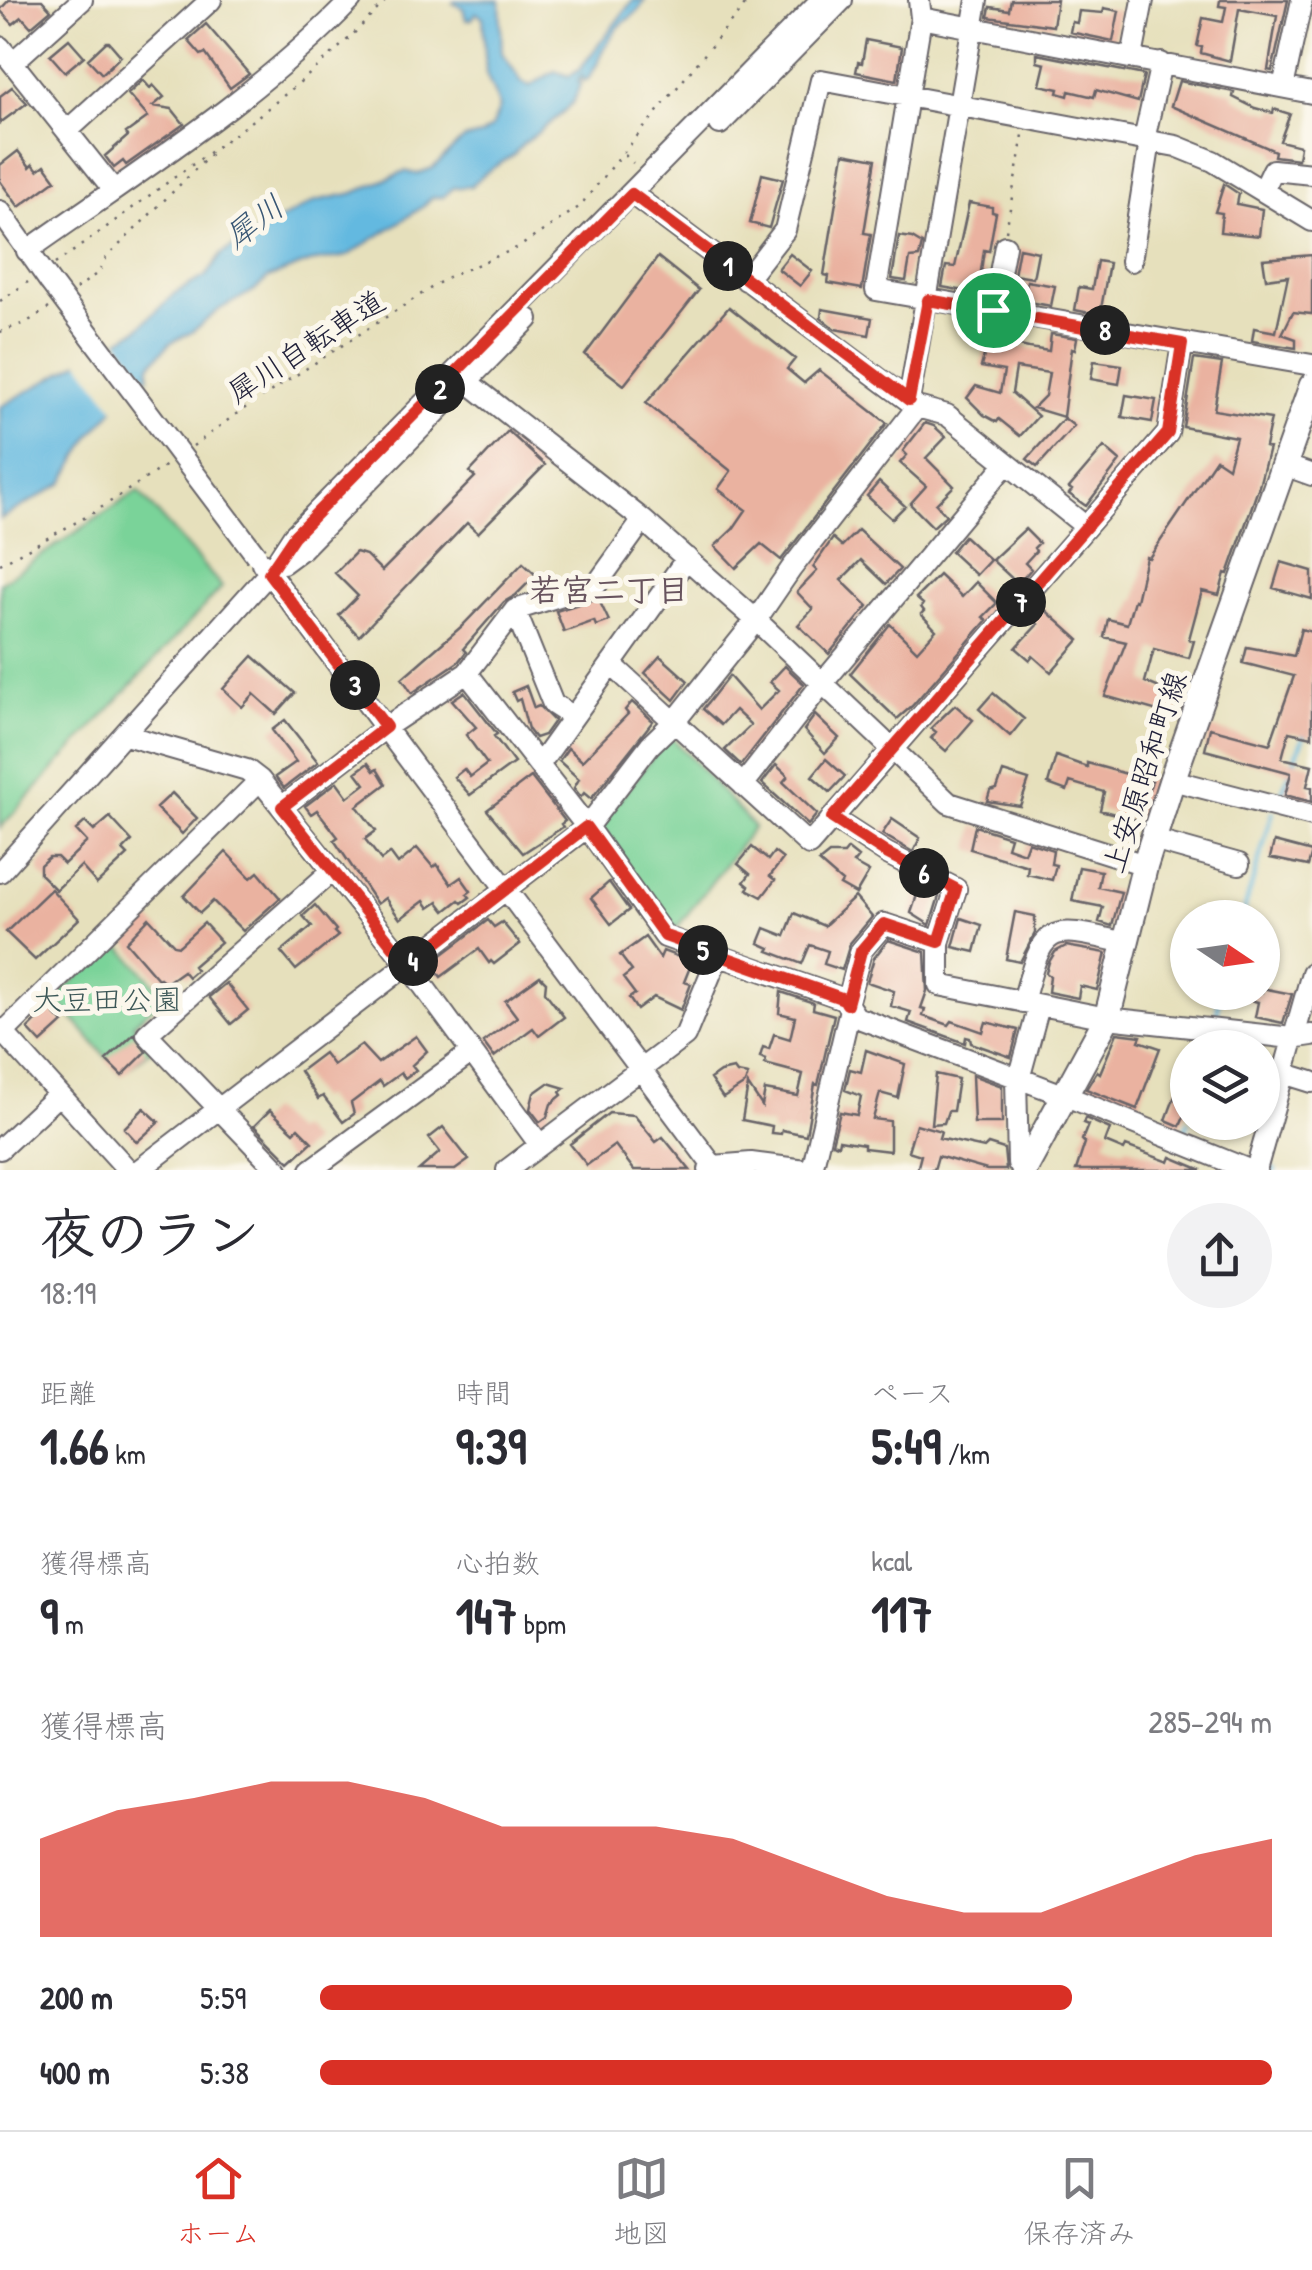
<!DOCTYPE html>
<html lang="ja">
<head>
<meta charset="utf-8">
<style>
	:root { --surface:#fff; --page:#f2f2f3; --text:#2b2b33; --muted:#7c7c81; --line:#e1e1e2; --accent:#d93025 }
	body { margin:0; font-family:"Patrick Hand","Klee One",sans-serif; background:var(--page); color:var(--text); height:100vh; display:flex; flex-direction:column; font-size:38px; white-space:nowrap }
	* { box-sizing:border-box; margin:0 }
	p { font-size:32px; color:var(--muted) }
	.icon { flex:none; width:55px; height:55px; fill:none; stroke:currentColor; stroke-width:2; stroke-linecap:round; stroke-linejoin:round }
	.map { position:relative; height:1170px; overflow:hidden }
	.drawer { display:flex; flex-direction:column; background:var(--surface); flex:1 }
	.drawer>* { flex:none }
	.needle { width:65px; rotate:103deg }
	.controls { position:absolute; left:1170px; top:900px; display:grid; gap:20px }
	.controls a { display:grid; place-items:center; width:110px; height:110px; border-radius:50%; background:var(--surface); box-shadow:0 2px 8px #0004; font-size:50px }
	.pin { position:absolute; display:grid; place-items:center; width:85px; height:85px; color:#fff; margin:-42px; border:5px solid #fff; border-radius:50%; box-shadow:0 2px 10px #0007 }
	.km { position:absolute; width:50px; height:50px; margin:-25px; border-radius:50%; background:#222; color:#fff; font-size:28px; line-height:50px; text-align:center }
	.round { display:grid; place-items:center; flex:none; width:105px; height:105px; border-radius:52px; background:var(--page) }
	.head { display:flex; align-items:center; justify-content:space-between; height:170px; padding:0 40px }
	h1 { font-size:55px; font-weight:700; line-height:75px }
	.figures { display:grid; grid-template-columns:repeat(3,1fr); gap:15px; height:170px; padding:10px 40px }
	.figures div { display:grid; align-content:center }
	.figures b { font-size:50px; font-weight:700 }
	.figures small { font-size:28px; font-weight:400 }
	.figures p { font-size:28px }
	.chart { height:280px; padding:20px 40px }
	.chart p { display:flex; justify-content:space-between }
	.chart svg { width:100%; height:180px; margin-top:10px; fill:var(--accent); opacity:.7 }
	ul { padding:0 40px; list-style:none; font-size:32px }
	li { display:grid; grid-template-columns:160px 120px 1fr; align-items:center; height:75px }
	li i { height:25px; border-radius:12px; background:var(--accent) }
	.menu { display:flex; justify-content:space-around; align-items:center; height:140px; border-top:2px solid var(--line); background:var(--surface); font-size:28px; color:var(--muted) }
	.menu a { display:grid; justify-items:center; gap:5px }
	.menu .active { color:var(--accent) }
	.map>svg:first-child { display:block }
	.green { fill:#7ad399; stroke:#4e7a6a; stroke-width:2.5 }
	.water { fill:#64b9e0; stroke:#436e8e; stroke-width:2.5 }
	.pier { fill:#e6e0bc }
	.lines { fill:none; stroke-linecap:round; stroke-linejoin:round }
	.stream { stroke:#64b9e0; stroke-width:4 }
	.building { fill:#eab2a0 }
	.minor-casing { stroke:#676468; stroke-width:24 }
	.major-casing { stroke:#676468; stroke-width:29 }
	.path { stroke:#676468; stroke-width:2.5; stroke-dasharray:2.5 8; stroke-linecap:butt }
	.minor { stroke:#fff; stroke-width:20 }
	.major { stroke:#fff; stroke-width:25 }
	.minor-bridge-casing { stroke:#676468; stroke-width:24; stroke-linecap:butt }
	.minor-bridge { stroke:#fff; stroke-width:20 }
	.route-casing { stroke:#fff; stroke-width:20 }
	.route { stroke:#d93025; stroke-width:12 }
	.labels { text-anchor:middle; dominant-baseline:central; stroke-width:10; stroke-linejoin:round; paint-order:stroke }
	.street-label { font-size:30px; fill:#22223b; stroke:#fbf7ec }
	.park-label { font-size:30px; fill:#3c5757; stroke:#fbf7ec }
	.water-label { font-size:32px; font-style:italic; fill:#395775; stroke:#fbf7ec }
	.neighbourhood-label { font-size:32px; font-weight:bold; fill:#68545e; stroke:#fbf7ec }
</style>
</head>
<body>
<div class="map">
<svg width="1312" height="1170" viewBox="0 0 1312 1170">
	<rect width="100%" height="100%" fill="#fbf7ec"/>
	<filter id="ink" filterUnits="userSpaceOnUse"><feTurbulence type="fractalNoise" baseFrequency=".01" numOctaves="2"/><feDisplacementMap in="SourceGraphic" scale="20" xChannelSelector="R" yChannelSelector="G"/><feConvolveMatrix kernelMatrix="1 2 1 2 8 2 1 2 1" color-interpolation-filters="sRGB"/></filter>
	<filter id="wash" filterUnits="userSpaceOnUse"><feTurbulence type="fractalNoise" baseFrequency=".0048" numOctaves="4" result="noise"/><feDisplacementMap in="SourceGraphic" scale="40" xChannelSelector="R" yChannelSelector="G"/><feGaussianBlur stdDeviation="2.25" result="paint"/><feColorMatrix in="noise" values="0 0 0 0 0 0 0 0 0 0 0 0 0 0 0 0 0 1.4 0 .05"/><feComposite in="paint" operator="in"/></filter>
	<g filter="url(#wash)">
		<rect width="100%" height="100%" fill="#e6e0bc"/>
		<path class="green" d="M138,491L222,587L0,828V583Z
			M670,735L754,827L676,929L600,831L601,822Z
			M116,942L166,996L133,1024L153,1048L121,1074L55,998Z"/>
		<path class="water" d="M500,0L502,53L522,82L530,86L555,71L569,76L579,70L633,0H645C636,18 628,16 617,29C603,45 600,63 588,79L583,81L582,76L578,81L580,84L574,101L564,112L523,144L513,155L485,173L471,186L453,188L443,197H432L421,208L347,256L310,262L268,278L255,290L220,309L192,332L170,343L150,365L148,379L115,408L91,435L63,483L0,519V407L138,329L175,293L206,276L222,254L255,233L316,201L354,193L405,171L416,174L433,168L463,139L481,135L492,127L500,107L486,74L483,17L476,13L472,19L466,20L463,8L453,3L455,1Z"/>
		<path class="pier" d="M116,337L151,383L118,413L77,358Z"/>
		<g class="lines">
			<path class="stream" d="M1294,762L1305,733
				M1279,798L1291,770
				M1242,918L1273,812
				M1216,1020L1220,992
				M1183,1137L1188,1122
				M1270,1168L1275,1170"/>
		</g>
		<g id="blocks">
			<path class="building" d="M9,0H42L51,10L31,27L22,17L13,24L0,10Z
				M1011,0H1057L1053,26L988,17L990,7L1009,10Z
				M1220,0H1288L1272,71L1268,70L1277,16L1239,9L1230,61L1201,53L1202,47L1197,46L1203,18L1223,22L1226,7L1219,6Z
				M1104,8L1119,11L1113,41L1070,32L1072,22L1077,23L1079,11L1103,13Z
				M206,24L249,74L230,88L205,53L201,55L188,40Z
				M69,39L84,56L65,72L50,55Z
				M866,40L902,47L897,80L856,72L858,62L862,63Z
				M106,42H109L121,56L102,74L88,59Z
				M1037,54L1144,75L1138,102L1096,90L1094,97L1069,91L1068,96L1058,93L1059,89L1040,85L1045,64L1037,62Z
				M143,80L150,88L153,85L164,97L153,106L172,109L184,124L126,165L123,161L114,168L105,156L128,136L126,133L148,117L128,94Z
				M1179,81L1234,92L1233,97L1255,108L1273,113L1274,109L1290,114L1280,141L1300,146L1298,159L1274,156L1275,151L1171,106Z
				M12,87L27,103L0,123V96Z
				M18,151L30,167L33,164L38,170L45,165L56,180L19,207L0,181V165Z
				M844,153L876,159L864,233L871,234L862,289L828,283L829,276L824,275Z
				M762,174L783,179L769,228L750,223Z
				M1224,184L1239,194L1237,204L1262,209L1259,236L1220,232L1222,213L1215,212Z
				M969,203L992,207V212L996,213L989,251L984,250L981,271L986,272L982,294L942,287L946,266L955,267Z
				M899,236L912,238L922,244L919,257L910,258L906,281L892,279Z
				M1019,248L1038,252L1033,278L1014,275Z
				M790,254L812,271L800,286L778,269Z
				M1312,255V314L1293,312L1282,334L1296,339V348L1252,341L1254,328L1276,332L1288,276L1266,279L1263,259Z
				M658,257L699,290L624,385L585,355Z
				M1097,261L1109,263L1100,315L1075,310L1079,287L1092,289Z
				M1027,281L1055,286L1051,306L1024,301Z
				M729,307L795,359L787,369L804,383L819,370L887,423L781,560L761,544L736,568L715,546L733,529L746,510L718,489L731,471L646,403Z
				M822,309L872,318L869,335L835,329L821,318Z
				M999,325L1010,327L1006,343L1029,348L1049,351L1051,334L1077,338L1075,349L1072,348L1063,417L1033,408L1045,396L1049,373L1016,368L1012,393L1038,416L1020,436L999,419L997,422L984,415L967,398L976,386L1000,393L1004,371L981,367L986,348L994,347Z
				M1194,359L1222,363L1214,410L1271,419L1265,447L1269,448L1259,486L1228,574L1225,573L1219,595L1202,591L1189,639L1194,641L1189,658L1154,649L1145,682L1181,697L1175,716L1105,696L1126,642L1104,637L1108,619L1127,624L1134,600L1136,601L1146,557L1149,558L1216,459L1228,467L1236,437L1183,427Z
				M1094,361L1122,365L1119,384L1091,379Z
				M1126,395L1156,400L1152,422L1122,417Z
				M1064,418L1074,426L1037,467L1027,459Z
				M925,423L934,426L946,437L926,458L954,486L936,504L946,515L933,527L910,504L926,486L900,463L907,455L903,451Z
				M508,431L545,465L478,533L467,523L359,636L339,615L358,596L335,573L356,552L366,555L382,571L475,477L470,472Z
				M1104,447L1120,461L1086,506L1069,494L1072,490L1069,488Z
				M879,482L905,506L892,519L867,496Z
				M1025,529L1039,543L1034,548L1036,551L1025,563L1031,569L1018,584L992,560Z
				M858,530L900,569L886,584L861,560L841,580L868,606L829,654L798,625L813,609L797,592L817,571L813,567L833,538L842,546Z
				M964,536L990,560L976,575L951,552Z
				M1281,562L1312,571V599L1273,588Z
				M523,563L536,575L516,595L504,602L463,649L466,652L458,662L412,693L402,678L462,626Z
				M939,575L962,597L976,582L997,603L983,617L987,620L912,706L897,719L850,674L890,624L917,651L936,630L921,614L924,611L921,607L923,604L916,598Z
				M598,598L609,621L596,626L594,621L564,632L556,611Z
				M1041,606L1079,640L1051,672L1033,656L1030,660L1016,648L1038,624L1031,618Z
				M1301,629L1312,632V737L1289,732L1282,758L1312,765L1307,786L1312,787V802L1285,795L1291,773L1205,750L1210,728L1270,744L1294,676L1243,663L1247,647L1294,656Z
				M253,656L295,693L276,714L254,694L242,707L223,689Z
				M660,656L688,681L674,700L645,673Z
				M785,666L804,684L741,765L725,750L751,725L735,710L721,725L703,709L729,676L759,710L779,690L770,682Z
				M526,686L534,708L539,706L554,721L544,735L535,738L528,729L520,699L516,701L512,692Z
				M464,692L497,734L494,736L514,763L470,795L454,777L464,769L470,777L487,764L466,735L476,727L452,700Z
				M993,693L1024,719L1010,736L979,709Z
				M632,702L653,721L591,799L584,793L581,797L574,788L579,779L559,761L568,748L582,761L628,714L625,710Z
				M955,705L973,720L946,751L931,738L936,732L931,728Z
				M815,715L839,738L825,753L804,730Z
				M285,720L318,762L284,788L275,777L296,762L272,730Z
				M1056,756L1087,767V763L1152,781L1138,820L1100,810L1104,792L1070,782L1067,791L1048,784Z
				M826,759L845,776L830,792L812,776Z
				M368,763L374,771L377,769L386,784L357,806L376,831L365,839L381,860L390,853L398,864L417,848L433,867L437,864L451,884L461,877L471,891L467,894L470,897L462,903L459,900L445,911L438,902L429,908L424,901L400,919L385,898L377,904L334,840L338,837L317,810L311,814L305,806L337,782L348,797L365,784L356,772Z
				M776,765L788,776L783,782L817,814L808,825L762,783Z
				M1003,772L1029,780L1020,806L987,801L990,791L997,789Z
				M531,777L565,821L561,824L563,827L523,853L487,810Z
				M172,793L197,818L182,834L156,808Z
				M110,817L132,841L123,850L128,855L97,884L81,866L56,890L40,874V865L49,857H57L64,864L87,842L76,830L85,822L94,831Z
				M892,819L920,838L913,852L882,834Z
				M975,826L1010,837L1007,847L1024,853L1028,842L1053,850L1051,864L1056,865L1052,880L1027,874L1028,866L970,849Z
				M1274,842L1312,852L1308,866L1270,858Z
				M752,847L768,860L774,852L783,859L770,876L775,880L762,897L747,889L749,886L744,882L750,874L738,864Z
				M848,849L858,857L853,863L869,872L856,894L840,885L842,882L819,862L829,854H844Z
				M226,852L251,878L258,872L280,898L243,931L213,901L200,913L184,896Z
				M1079,867L1101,871L1098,887L1121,892L1112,926L1099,922L1103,907L1072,901Z
				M609,882L629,910L611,924L591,898Z
				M920,886L939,896L930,925L911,913Z
				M51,889L79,919L35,960L6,932Z
				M855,897L872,917L850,943L842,970L824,964L828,951L810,945L802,964L768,951L770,948L759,943L765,928L785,936L794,913L824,926Z
				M315,905L336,930L334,932L338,936L296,970L281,952L312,926L303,916Z
				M1015,912L1035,916V933L1020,962L1006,959Z
				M149,918L174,945L179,946L204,923L221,942L193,966L196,970L188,977L183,971L166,983L160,978L158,979L126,942Z
				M961,918L982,925L975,952L953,947Z
				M488,920L494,927L502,922L520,944L494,964L491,961L489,963L479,949L441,977L431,963Z
				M645,937L660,958L663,951L692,962L684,982L691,984L681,1010L654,997L637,1010L629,998L635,994L623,978L632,971L620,955Z
				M888,940L925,952L927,991L921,1008L925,1009L923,1016L949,1025L952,1021L983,1032L986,1022L1018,1030L1011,1057L971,1043L970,1038L966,1037L965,1043L908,1022L911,1012L891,1006L894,991L867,982L874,958Z
				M1066,946L1106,953L1097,990L1080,986L1078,998L1048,992L1050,976L1046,973L1049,962L1055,952Z
				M540,976L546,982L545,992L564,1017L539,1036L533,1028L494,1057L483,1042L517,1017L505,1001Z
				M226,983L248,1010L231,1024L209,997Z
				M1262,988L1292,994L1283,1023L1255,1017L1258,1002L1234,996V992H1262Z
				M781,992L814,1003L813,1009L834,1015L818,1085L815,1084L806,1135L782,1130L781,1134L771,1133L772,1126L742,1120L748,1085L762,1106L765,1090L798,1096L803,1074L765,1064L766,1059L760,1057L763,1047L769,1049L774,1034L790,1039L795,1017L779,1013Z
				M49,1008L63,1023L41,1043L28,1029Z
				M1117,1033L1141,1036L1139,1041L1160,1048L1137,1109L1086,1089L1097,1071L1100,1073Z
				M134,1034L146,1052L122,1076L106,1060Z
				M416,1036L427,1051L412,1065L416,1070L405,1078L401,1073L383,1086L380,1081L351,1103L354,1114L343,1122L323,1096L318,1099L300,1071L324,1053L333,1065L361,1045L378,1063Z
				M866,1050L905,1064L898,1098L880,1093L873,1119L890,1121V1151L864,1148V1144L839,1140L838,1145L832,1143L840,1112L857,1115L861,1096L845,1090L850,1069L861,1072Z
				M734,1069L737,1073L748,1075L745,1084L723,1098L710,1079L720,1072Z
				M936,1074L958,1079L953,1111H948L944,1123L931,1124Z
				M972,1075L1002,1086V1123H974Z
				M548,1083L565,1088L560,1092L562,1095L551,1104L547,1117L540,1122L530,1109L534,1093Z
				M1179,1085L1188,1088V1108L1180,1126L1166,1120Z
				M144,1108L159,1122L137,1142L124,1128Z
				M270,1110L294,1132L298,1128L312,1142L290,1162L254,1126Z
				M609,1113L634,1115L656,1142L663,1137L690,1170H634L615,1145L587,1165L570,1144Z
				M1085,1118L1110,1129L1105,1142L1124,1150L1126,1146L1169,1162L1171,1157L1202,1170H1076L1085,1143L1082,1140L1088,1125L1083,1123Z
				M916,1124L941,1131L939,1138L984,1148L988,1144L1004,1149L1006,1170H987L938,1156L934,1170H917L921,1155L908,1151Z
				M443,1127L469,1160L455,1170H419L440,1152L429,1138Z"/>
		</g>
	</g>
	<g filter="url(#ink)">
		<use href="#blocks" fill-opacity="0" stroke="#676468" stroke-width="2.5"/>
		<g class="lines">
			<g class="minor-casing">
				<path id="minor" d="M919,0L921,18L1312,93
					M921,18L876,290L1312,365
					M0,47L113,189
					M1132,57L1143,0
					M13,62L82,0
					M1283,87L1302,0
					M720,124L842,0
					M67,131L211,0
					M1144,140L1161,63
					M1263,191L1273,170L1312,174
					M632,194L917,407L947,415L1085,526
					M0,211L50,282
					M27,251C134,175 261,95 351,0
					M1131,261L1150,141
					M746,280L785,230L821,80L1176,146L1213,161L1312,221
					M993,310L1005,246
					M456,373L643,520L756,620L949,803L1145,865
					M909,400L977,0
					M1284,465L1312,475
					M262,563L716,1170
					M283,563L302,549L528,319
					M515,610L553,704L573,717
					M611,664L809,845L1168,433L1182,344
					M467,673L587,827L650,745L676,720L756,620L791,569L917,407
					M539,765L687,558
					M260,780L408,965L540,1145
					M1172,780L1312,816
					M743,785L821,685L1006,464
					M282,807L386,727L467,673L515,610L597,584L643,520
					M832,818L886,853L956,889L939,942V985L1107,1018L1292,1038L1312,1035
					M1153,840L1239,864
					M0,872L269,573L293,536L821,0
					M1023,1002C1044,922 1047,925 1126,943
					M847,1004L861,951L884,924L939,942
					M0,1029L128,1170
					M0,1036L260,780L247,770L125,735
					M1283,1073L1312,1082
					M1016,1078L1018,1163L1026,1166
					M1019,1079L1039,1006
					M0,1149L59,1094
					M139,1170L587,827L665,937L844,999L856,1017L1066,1096L1249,1170
					M278,1170L147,1034L333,870
					M311,1170L472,1052
					M507,1170L685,1036L718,956
					M709,1170L713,1166L751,1163L805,1170
					M812,1170L850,1009
					M1256,1170L1312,973"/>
			</g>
			<g class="major-casing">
				<path id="major" d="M1024,1170L1107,1018L1145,865L1172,780L1312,386"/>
			</g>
			<path class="path" d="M625,155L633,163
				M1006,231L1023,135
				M55,264C104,230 150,194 199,160C265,112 331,61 386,0
				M76,289L99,272L106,258L215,150
				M0,301L28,282
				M0,332L27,322L49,308
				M193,446L239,412L448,277L519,247L579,207L749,0
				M0,564L93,513L166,465"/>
			<use href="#minor" class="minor"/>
			<use href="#major" class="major"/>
			<g class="minor-bridge-casing">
				<path id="minor-bridge" d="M50,282L256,555"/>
			</g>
			<use href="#minor-bridge" class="minor-bridge"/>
		</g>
	</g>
	<g class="lines" filter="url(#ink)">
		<g class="route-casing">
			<path id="route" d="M632,194L909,400L928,300L1182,344L1168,433L832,818L886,853L956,889L939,942L884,924L861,951L847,1004L844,999L665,936L586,827L408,965L282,807L386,727L269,573L294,536Z"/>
		</g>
		<use href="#route" class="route"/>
	</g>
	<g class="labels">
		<g class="street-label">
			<text transform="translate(306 346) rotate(-33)">犀川自転車道</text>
			<text transform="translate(1144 772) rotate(-72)">上安原昭和町線</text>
		</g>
		<g class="park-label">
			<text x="107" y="999">大豆田公園</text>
		</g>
		<g class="water-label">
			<text transform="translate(254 221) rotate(-37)">犀川</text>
		</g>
		<g class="neighbourhood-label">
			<text x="609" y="589">若宮二丁目</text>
		</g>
	</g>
</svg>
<div class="controls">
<a><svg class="needle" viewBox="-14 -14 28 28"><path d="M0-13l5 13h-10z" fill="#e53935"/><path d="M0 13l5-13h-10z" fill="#7c7c81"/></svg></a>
<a><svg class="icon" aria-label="layers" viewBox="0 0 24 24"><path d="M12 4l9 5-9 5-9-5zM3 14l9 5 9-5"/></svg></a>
</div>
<div class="pin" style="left:993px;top:310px;background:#1e9e55"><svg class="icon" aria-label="arrive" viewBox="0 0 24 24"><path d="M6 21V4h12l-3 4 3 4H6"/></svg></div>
<b class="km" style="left:728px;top:266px">1</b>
<b class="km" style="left:440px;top:389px">2</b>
<b class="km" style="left:355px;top:685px">3</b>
<b class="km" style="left:413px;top:961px">4</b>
<b class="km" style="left:703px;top:950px">5</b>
<b class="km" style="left:924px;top:873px">6</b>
<b class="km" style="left:1021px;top:602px">7</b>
<b class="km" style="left:1105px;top:330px">8</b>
</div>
<section class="drawer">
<div class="head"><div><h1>夜のラン</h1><p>18:19</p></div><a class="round"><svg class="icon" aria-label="share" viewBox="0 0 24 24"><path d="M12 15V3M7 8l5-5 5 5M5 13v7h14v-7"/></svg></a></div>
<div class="figures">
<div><p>距離</p><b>1.66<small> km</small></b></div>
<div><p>時間</p><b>9:39</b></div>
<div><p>ペース</p><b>5:49<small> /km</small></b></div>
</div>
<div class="figures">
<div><p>獲得標高</p><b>9<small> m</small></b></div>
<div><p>心拍数</p><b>147<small> bpm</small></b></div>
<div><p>kcal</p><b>117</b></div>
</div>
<div class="chart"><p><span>獲得標高</span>285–294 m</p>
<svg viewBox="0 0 160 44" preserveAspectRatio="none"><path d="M0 44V20L10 13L20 10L30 6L40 6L50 10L60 17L70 17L80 17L90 20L100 27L110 34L120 38L130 38L140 31L150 24L160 20V44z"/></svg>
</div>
<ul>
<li><b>200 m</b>5:59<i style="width:79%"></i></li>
<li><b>400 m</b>5:38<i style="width:100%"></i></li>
</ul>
</section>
<nav class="menu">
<a class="active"><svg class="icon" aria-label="home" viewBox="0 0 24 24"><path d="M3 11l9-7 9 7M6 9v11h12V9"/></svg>ホーム</a>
<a><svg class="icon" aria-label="map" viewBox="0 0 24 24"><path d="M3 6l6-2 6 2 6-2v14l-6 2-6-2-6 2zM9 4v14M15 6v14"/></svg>地図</a>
<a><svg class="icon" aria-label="saved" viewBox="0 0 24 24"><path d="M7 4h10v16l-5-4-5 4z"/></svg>保存済み</a>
</nav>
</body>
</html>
